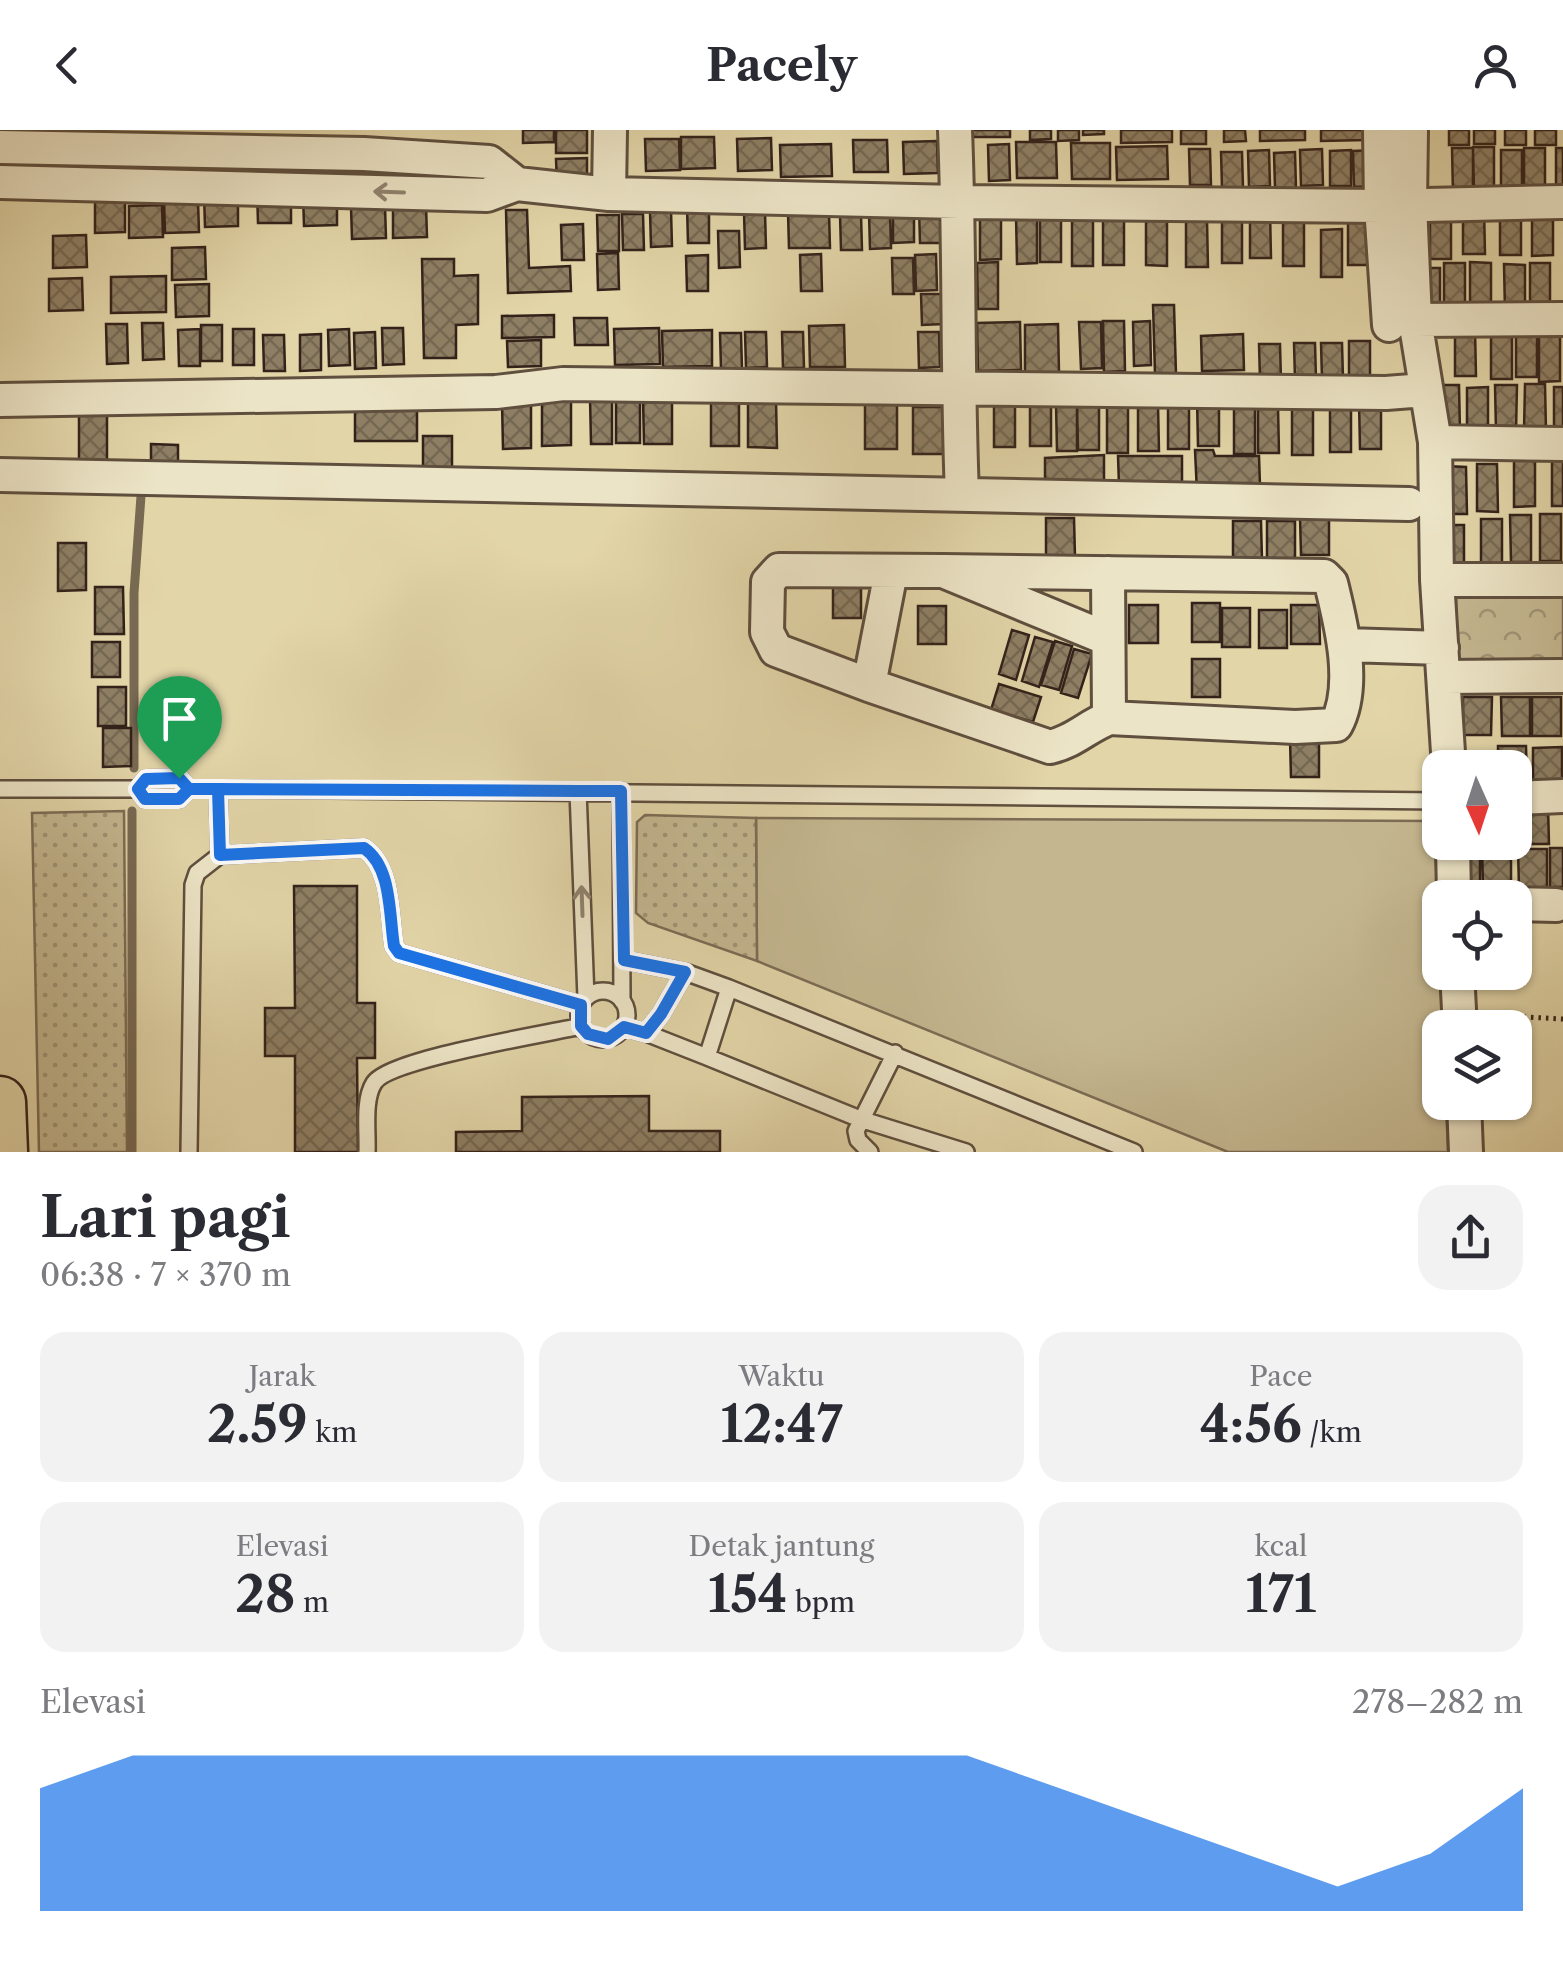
<!DOCTYPE html>
<html lang="id">
<head>
<meta charset="utf-8">
<style>
	:root { --surface:#fff; --page:#f2f2f3; --text:#2b2b33; --muted:#7c7c81; --accent:#1a73e8 }
	body { margin:0; font-family:"Libre Caslon Text",serif; background:var(--page); color:var(--text); height:100vh; display:flex; flex-direction:column; font-size:38px; white-space:nowrap }
	* { box-sizing:border-box; margin:0 }
	p { font-size:32px; color:var(--muted) }
	.icon { flex:none; width:55px; height:55px; fill:none; stroke:currentColor; stroke-width:2; stroke-linecap:round; stroke-linejoin:round }
	.map { position:relative; height:1022px; overflow:hidden }
	.panel { display:flex; flex-direction:column; background:var(--surface); flex:1 }
	.panel>* { flex:none }
	.needle { width:65px; rotate:177deg }
	.controls { position:absolute; left:1422px; top:620px; display:grid; gap:20px }
	.controls a { display:grid; place-items:center; width:110px; height:110px; border-radius:20px; background:var(--surface); box-shadow:0 2px 8px #0004; font-size:50px }
	.pin { position:absolute; display:grid; place-items:center; width:85px; height:85px; color:#fff; margin:-102px -42px; border-radius:50% 50% 50% 0; rotate:-45deg; box-shadow:0 0 10px #0007 }
	.pin .icon { rotate:45deg }
	.round { display:grid; place-items:center; flex:none; width:105px; height:105px; border-radius:30px; background:var(--page) }
	.headline { display:flex; align-items:center; justify-content:space-between; height:170px; padding:0 40px }
	h1 { font-size:55px; font-weight:800; line-height:75px }
	.metrics { display:grid; grid-template-columns:repeat(3,1fr); gap:15px; height:170px; padding:10px 40px }
	.metrics div { display:grid; align-content:center; border-radius:25px; background:var(--page); text-align:center }
	.metrics b { font-size:50px; font-weight:800 }
	.metrics small { font-size:28px; font-weight:400 }
	.metrics p { font-size:28px }
	.chart { height:280px; padding:20px 40px }
	.chart p { display:flex; justify-content:space-between }
	.chart svg { width:100%; height:180px; margin-top:10px; fill:var(--accent); opacity:.7 }
	header { display:flex; justify-content:space-between; align-items:center; height:130px; padding:0 40px; background:var(--surface); font-size:45px; font-weight:800 }
	.map>svg:first-child { display:block }
	.grass { fill:#c4b790; stroke:#7c6c55; stroke-width:2.5 }
	.forest { fill:url(#forest-crowns); stroke:#7c6c55; stroke-width:2.5 }
	.garden { fill:url(#garden-dots); stroke:#7c6c55; stroke-width:2.5 }
	.lines { fill:none; stroke-linecap:round; stroke-linejoin:round }
	.stream { stroke:#786952; stroke-width:9 }
	.building { fill:url(#building-cross-hatch); stroke:#33221a; stroke-width:2.5 }
	.lane-casing { stroke:#5f4f3e; stroke-width:20 }
	.street-casing { stroke:#5f4f3e; stroke-width:38 }
	.primary-casing { stroke:#33221a; stroke-width:55 }
	.path { stroke:#33221a; stroke-width:5; stroke-dasharray:2.5 5; stroke-linecap:butt }
	.lane { stroke:#ece4c6; stroke-width:15 }
	.street { stroke:#ece4c6; stroke-width:32 }
	.primary { stroke:#e2d5a8; stroke-width:50 }
	.oneway { stroke:#908370 }
	.route-casing { stroke:#fff; stroke-width:20 }
	.route { stroke:#1a73e8; stroke-width:12 }
</style>
</head>
<body>
<header><svg class="icon" aria-label="back" viewBox="0 0 24 24"><path d="M15 5l-7 7 7 7"/></svg>Pacely<svg class="icon" aria-label="person" viewBox="0 0 24 24"><circle cx="12" cy="8" r="4"/><path d="M4 21q1-7 8-7t8 7"/></svg></header>
<div class="map">
<svg width="1563" height="1022" viewBox="0 0 1563 1022">
	<defs>
		<pattern id="forest-crowns" width="20" height="18" patternUnits="userSpaceOnUse" patternTransform="scale(2.5)"><rect width="20" height="18" fill="#c4b790"/><path d="M2 6a3 3 0 1 1 6 0M12 15a3 3 0 1 1 6 0" fill="none" stroke="#a09475"/></pattern>
		<pattern id="garden-dots" width="8" height="8" patternUnits="userSpaceOnUse" patternTransform="scale(2.5)"><rect width="8" height="8" fill="#c4b790"/><path d="M2 2h.1M6 6h.1" fill="none" stroke="#a09475" stroke-width="1.8" stroke-linecap="round"/></pattern>
		<pattern id="building-cross-hatch" width="8" height="8" patternUnits="userSpaceOnUse" patternTransform="scale(2.5)"><rect width="8" height="8" fill="#8e7f64"/><path d="M0 0l8 8M0 8l8-8" fill="none" stroke="#756852"/></pattern>
	</defs>
	<rect width="100%" height="100%" fill="#e2d5a8"/>
	<filter id="stains"><feTurbulence type="fractalNoise" baseFrequency=".002" numOctaves="4"/><feColorMatrix values="0 0 0 0 .2 0 0 0 0 .09 0 0 0 0 .02 0 0 0 .5 -.17"/></filter>
	<radialGradient id="worn" r=".72"><stop offset=".6" stop-color="#630" stop-opacity="0"/><stop offset="1" stop-color="#630" stop-opacity=".3"/></radialGradient>
	<path class="grass" d="M756,688L1434,691L1443,897L1440,898V972L1446,973L1448,1022H1228L757,831Z"/>
	<path class="forest" d="M1456,459H1563V535H1457Z"/>
	<path class="garden" d="M124,681L127,1022H39L32,683Z
		M645,685L756,688L757,831L648,793L636,783L637,692Z"/>
	<g class="lines">
		<path class="stream" d="M134,638V463L141,366
			M132,1022V681"/>
	</g>
	<path class="building" d="M523,0H554V12L523,13Z
		M556,0H587V23H556Z
		M969,0H1010V7H969Z
		M1030,0H1051V9L1030,10Z
		M1058,0H1079V10L1058,11Z
		M1083,0H1104V4L1083,5Z
		M1121,0H1172V12L1121,13Z
		M1181,0H1206V14H1181Z
		M1224,0H1245L1246,11L1224,12Z
		M1260,0H1305V10L1260,11Z
		M1321,0H1365L1366,10L1321,11Z
		M1449,0H1469V15H1449Z
		M1474,0H1495V14H1474Z
		M1505,0H1526V15H1505Z
		M1535,0H1556V15H1535Z
		M681,7H714L715,38L681,39Z
		M771,8L772,40L738,41L737,9Z
		M645,9H679L680,40L646,41Z
		M853,10H887L888,42H854Z
		M937,11L938,43L904,44L903,12Z
		M1016,12H1056L1057,48H1017Z
		M1071,13H1110V49H1072Z
		M831,14L832,46L781,47L780,15Z
		M1009,14L1010,50L989,51L988,15Z
		M1167,16L1168,49L1117,50L1116,17Z
		M1473,17H1494V64H1474Z
		M1452,18H1473V65H1453Z
		M1524,18H1545V65L1524,66Z
		M1556,18H1563V66H1556Z
		M1189,19H1210L1211,55H1190Z
		M1322,19L1323,55L1301,56L1300,20Z
		M1269,20L1270,56L1249,57L1248,21Z
		M1351,20V56H1330V21Z
		M1374,20L1375,56L1354,57L1353,21Z
		M1501,20H1522V67H1501Z
		M1221,22H1242L1243,58H1222Z
		M1295,22L1296,58H1275L1274,23Z
		M587,28V55L557,56L556,29Z
		M257,61H291V93H258Z
		M337,63V95L304,96L303,64Z
		M238,64V96L205,97L204,65Z
		M125,70V102L95,103V71Z
		M198,70L199,102L165,103L164,71Z
		M162,75L163,107L129,108V76Z
		M426,75L427,107L393,108V76Z
		M385,76L386,108L352,109L351,77Z
		M893,76H914V112L893,113Z
		M687,77H709V113H688Z
		M940,77L941,113H920L919,78Z
		M1463,77H1484L1485,124H1463Z
		M1521,77V125H1500V78Z
		M1553,78V125L1532,126V79Z
		M506,80H527L529,138L570,136L571,161L508,163Z
		M671,80L672,116L651,117L650,81Z
		M1250,81H1270L1271,128H1250Z
		M744,82H765L766,118L745,119Z
		M829,82L830,118H789L788,83Z
		M890,82L891,118L870,119L869,83Z
		M980,82L1001,83V129L980,130Z
		M1430,82H1451V129H1430Z
		M622,84H643L644,120H623Z
		M840,84H861L862,120H841Z
		M597,85H619V121H598Z
		M1040,85H1061V132H1040Z
		M1016,86H1037V133L1017,134Z
		M1222,86H1242V133H1222Z
		M1124,87V135H1103V88Z
		M1348,87H1369V135H1348Z
		M1072,88H1093V136H1072Z
		M1167,88V136L1146,135V89Z
		M1283,89H1304V136H1283Z
		M1186,90H1207L1208,137H1186Z
		M583,94L584,130H562L561,95Z
		M1342,99V147H1321V100Z
		M718,101H739L740,137L719,138Z
		M86,105L87,137L53,138V106Z
		M205,117L206,149L172,150V118Z
		M618,123L619,159L598,160L597,124Z
		M821,124L822,161H801L800,125Z
		M936,124L937,160L916,161L915,125Z
		M708,125V161H687L686,126Z
		M892,128H913L914,164H893Z
		M422,129H454V146L478,145V194L456,195V228H424Z
		M998,132V179H978L977,133Z
		M1470,132L1491,133V180H1470Z
		M1444,133H1465V181H1444Z
		M1530,133H1550V180H1530Z
		M1504,134L1525,135V181L1505,182Z
		M1419,138H1440V185H1419Z
		M166,146V182L111,183V147Z
		M82,148L83,180L49,181V149Z
		M209,154V186L176,187L175,155Z
		M921,164H942L943,194L922,195Z
		M1153,175H1174L1176,244H1155Z
		M554,185V207L502,208V186Z
		M574,188H607L608,215H575Z
		M1103,191H1124L1125,241L1104,242Z
		M1150,191L1151,235L1134,236L1133,192Z
		M1020,192L1021,240L978,241L977,193Z
		M1079,192H1101L1102,238L1081,239Z
		M142,193H163L164,229L143,230Z
		M106,194H127L128,233L107,234Z
		M1058,194L1059,242L1025,243V195Z
		M201,195H222V231H201Z
		M844,195L845,237H810L809,196Z
		M382,198H403L404,234L383,235Z
		M659,198L660,234L615,235L614,199Z
		M200,199V236H179L178,200Z
		M233,199H254V235H233Z
		M349,199L350,235L329,236L328,200Z
		M1455,199H1475L1476,246H1455Z
		M712,200V236L663,237L662,201Z
		M1516,200H1537V247H1516Z
		M375,202L376,238L355,239L354,203Z
		M745,202H766L767,237L746,238Z
		M782,202H803L804,238H783Z
		M918,202H939L940,237L919,238Z
		M1491,202H1512V249H1491Z
		M720,203H741L742,239H721Z
		M321,204V240L300,241V205Z
		M1243,204L1244,240L1202,241L1201,206Z
		M1560,204V251L1539,252V205Z
		M263,205H284L285,241H264Z
		M541,210V236L508,237L507,211Z
		M1349,211H1370V247H1349Z
		M1294,213H1315L1316,249L1295,250Z
		M1321,213H1342L1343,248L1322,249Z
		M1259,214H1280L1281,250H1260Z
		M1525,254H1545L1546,301H1524Z
		M1439,255H1459L1460,302H1439Z
		M1495,255H1517L1516,302H1496Z
		M1488,257V304L1467,305V258Z
		M1554,257H1563V304H1554Z
		M616,266H640V313H616Z
		M590,267H612V314H591Z
		M643,267H672V314H644Z
		M542,269H571V315L542,316Z
		M711,269H739V316H711Z
		M1030,269H1051V316H1030Z
		M1197,269H1219V316H1198Z
		M748,270H776L777,318L748,317Z
		M994,270H1015V317H994Z
		M1359,271H1381V319H1360Z
		M502,272H531V318L503,319Z
		M865,272H897V319H865Z
		M1168,272H1189V319H1168Z
		M1077,273H1099V320H1078Z
		M1056,274H1077V321H1057Z
		M1138,274H1158L1159,321H1138Z
		M355,275H417V311H355Z
		M1330,275H1351V322H1330Z
		M1107,276H1128V323H1107Z
		M1258,276H1278L1279,323H1258Z
		M913,277H944V324H913Z
		M1234,277H1255V324H1234Z
		M1292,278H1313V325H1292Z
		M79,284H107V332H79Z
		M423,306H452V353H423Z
		M151,314L178,315V332H151Z
		M1195,320H1213L1215,326H1259L1260,356L1197,363Z
		M1104,325V356L1045,355V328Z
		M1118,326H1182V357L1119,356Z
		M1563,328V376H1552V329Z
		M1514,329H1535V376L1514,377Z
		M1477,334H1497L1498,382L1477,381Z
		M1445,336L1466,337L1467,384H1445Z
		M1540,384H1561V431H1540Z
		M1510,385H1531V432H1511Z
		M1329,386V425H1301L1300,387Z
		M1046,388H1074L1075,427H1046Z
		M1481,389H1502V435L1481,436Z
		M1233,391H1261L1262,430H1233Z
		M1267,391H1295V430H1267Z
		M1443,395H1464V442L1443,443Z
		M58,413H86V460L58,461Z
		M833,450H861V488H833Z
		M95,457H123L124,504H95Z
		M1192,473H1220V512H1192Z
		M1129,475H1158V513H1129Z
		M1291,475H1319L1320,514H1291Z
		M918,476H946V514H918Z
		M1222,478H1250V517H1222Z
		M1259,480H1287V518H1259Z
		M1012,500L1029,505L1016,550L999,544Z
		M1035,507L1053,512L1039,557L1022,551Z
		M1055,511L1072,516L1059,560L1041,555Z
		M92,512H120V547H92Z
		M1074,519L1092,524L1078,568L1061,563Z
		M1192,529H1220V567H1192Z
		M999,554L1041,567L1033,592L991,580Z
		M98,557H126V596H98Z
		M1463,567H1492L1491,605H1463Z
		M1501,567H1530V606H1502Z
		M1532,567H1561V606H1532Z
		M103,598H131V636L103,637Z
		M1319,608V647H1291L1290,609Z
		M1498,616H1526L1527,655H1515V638H1498Z
		M1562,617V656H1533V618Z
		M1457,625H1485V638H1457Z
		M1548,675L1549,714H1520V676Z
		M1482,717H1511V755L1483,756Z
		M1458,718H1480V756H1458Z
		M1550,718H1563V757H1550Z
		M1518,719H1547V758H1519Z
		M294,756H357V873H375V928H357L358,1022H295V926H265V878H295Z
		M649,966V1001H720V1022H456V1002L522,1001V967Z"/>
	<g class="lines">
		<g class="lane-casing">
			<path id="lane" d="M0,659H138L145,669H179L189,659H218L1440,671
				M138,659L146,649L179,648L189,659
				M578,661L586,868
				M621,661L622,871
				M220,725L364,718C392,737 389,785 394,816L399,823L581,875
				M624,830L685,842L729,858L1134,1022
				M729,858L707,927L860,989L966,1022
				M579 885a24 24 0 1 1 48 0a24 24 0 1 1-48 0Z
				M624,897L646,903L661,884L685,842
				M646,903L707,927
				M189,1022L193,755L197,743L220,725L218,659
				M367,1022C368,1002 363,970 374,953C389,929 546,904 581,896
				M870,1022L858,1010L856,1001L895,923"/>
		</g>
		<g class="street-casing">
			<path id="street" d="M955,0C960,122 957,243 962,365
				M1380,0L1381,76L1389,195
				M1411,0L1410,74L1415,190L1435,312L1437,450L1449,638
				M0,17L364,24L489,32L517,54
				M0,52L487,65L517,54L609,64L958,72L1381,76L1563,72
				M609,64L610,0
				M1415,190L1563,189
				M0,270L496,262L563,254L1386,263L1425,260
				M1435,312L1563,314
				M0,345L1409,374
				M943,441L1324,446L1331,453C1341,494 1357,556 1336,595L1295,597L1109,588C1086,597 1075,611 1050,617L869,555L776,520L767,502L768,452L779,440L943,441L1108,509
				M1108,443L1109,588
				M1437,450H1563
				M1346,515L1442,518
				M1445,547L1563,546
				M869,555L891,442
				M1515,668L1563,666
				M1453,712L1454,768
				M1515,774L1556,775
				M1457,842L1460,898
				M1464,972L1466,1022"/>
		</g>
		<g class="primary-casing">
			<path id="primary" d="M0,972L2,1022"/>
		</g>
		<path class="path" d="M1486,885L1563,889"/>
		<use href="#lane" class="lane"/>
		<use href="#street" class="street"/>
		<use href="#primary" class="primary"/>
	</g>
	<defs><path id="oneway-shaft" d="M-6 0H5M1.5-3L5.5 0L1.5 3" fill="none" stroke-width="1.6" stroke-linecap="round" stroke-linejoin="round" transform="scale(2.5)"/></defs>
	<g class="oneway">
		<use href="#oneway-shaft" transform="translate(389 62) rotate(-178)"/>
		<use href="#oneway-shaft" transform="translate(582 771) rotate(-92)"/>
	</g>
	<g class="lines">
		<g class="route-casing">
			<path id="route" d="M179,648L146,649L138,659L145,669H179L189,659H218L220,725L364,718C392,737 389,785 394,816L399,823L581,875V896L588,904L608,909L624,897L646,903L661,884L685,842L624,830L621,661H578L218,659H189L179,648"/>
		</g>
		<use href="#route" class="route"/>
	</g>
	<rect width="100%" height="100%" filter="url(#stains)"/>
	<rect width="100%" height="100%" fill="url(#worn)"/>
</svg>
<div class="controls">
<a><svg class="needle" viewBox="-14 -14 28 28"><path d="M0-13l5 13h-10z" fill="#e53935"/><path d="M0 13l5-13h-10z" fill="#7c7c81"/></svg></a>
<a><svg class="icon" aria-label="locate" viewBox="0 0 24 24"><circle cx="12" cy="12" r="6"/><path d="M12 2v4M12 18v4M2 12h4M18 12h4"/></svg></a>
<a><svg class="icon" aria-label="layers" viewBox="0 0 24 24"><path d="M12 4l9 5-9 5-9-5zM3 14l9 5 9-5"/></svg></a>
</div>
<div class="pin" style="left:179px;top:648px;background:#1e9e55"><svg class="icon" aria-label="arrive" viewBox="0 0 24 24"><path d="M6 21V4h12l-3 4 3 4H6"/></svg></div>
</div>
<section class="panel">
<div class="headline"><div><h1>Lari pagi</h1><p>06:38 · 7 × 370 m</p></div><a class="round"><svg class="icon" aria-label="share" viewBox="0 0 24 24"><path d="M12 15V3M7 8l5-5 5 5M5 13v7h14v-7"/></svg></a></div>
<div class="metrics">
<div><p>Jarak</p><b>2.59<small> km</small></b></div>
<div><p>Waktu</p><b>12:47</b></div>
<div><p>Pace</p><b>4:56<small> /km</small></b></div>
</div>
<div class="metrics">
<div><p>Elevasi</p><b>28<small> m</small></b></div>
<div><p>Detak jantung</p><b>154<small> bpm</small></b></div>
<div><p>kcal</p><b>171</b></div>
</div>
<div class="chart"><p><span>Elevasi</span>278–282 m</p>
<svg viewBox="0 0 160 44" preserveAspectRatio="none"><path d="M0 44V14L10 6L20 6L30 6L40 6L50 6L60 6L70 6L80 6L90 6L100 6L110 14L120 22L130 30L140 38L150 30L160 14V44z"/></svg>
</div>
</section>
</body>
</html>
